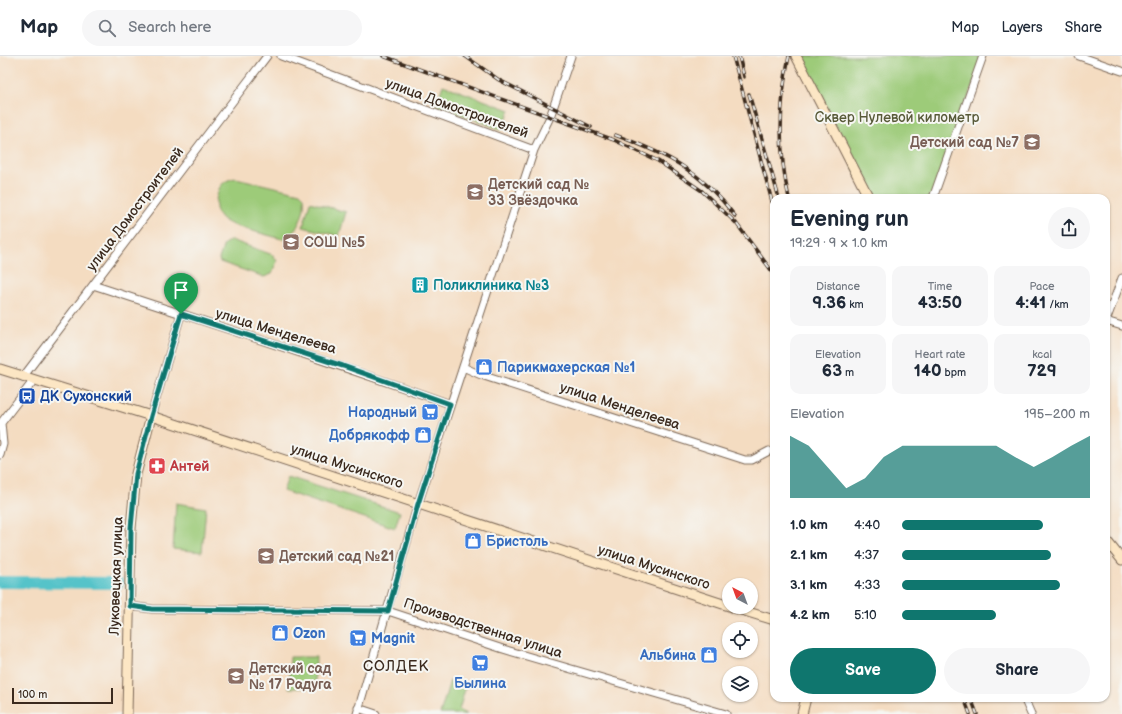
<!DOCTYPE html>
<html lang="en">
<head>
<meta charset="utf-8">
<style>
	:root { --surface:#fff; --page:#f6f6f7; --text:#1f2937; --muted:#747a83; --line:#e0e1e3; --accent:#0f766e }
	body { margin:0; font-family:"Balsamiq Sans",sans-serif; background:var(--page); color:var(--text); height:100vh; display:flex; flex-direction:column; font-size:15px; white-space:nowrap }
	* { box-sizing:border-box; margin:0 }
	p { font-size:13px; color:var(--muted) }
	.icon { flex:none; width:22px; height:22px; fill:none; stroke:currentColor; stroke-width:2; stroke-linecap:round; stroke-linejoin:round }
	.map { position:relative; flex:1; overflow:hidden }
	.panel { position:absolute; left:770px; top:138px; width:340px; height:508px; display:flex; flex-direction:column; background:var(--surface); border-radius:12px; box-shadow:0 1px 3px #0004 }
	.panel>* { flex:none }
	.needle { width:26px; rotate:319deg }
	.fabs { position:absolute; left:722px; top:522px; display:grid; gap:8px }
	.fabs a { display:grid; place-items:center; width:36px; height:36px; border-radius:50%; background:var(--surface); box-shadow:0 1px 3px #0004; font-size:20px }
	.scale { position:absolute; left:12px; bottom:10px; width:101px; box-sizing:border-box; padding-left:4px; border:2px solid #3b2a1e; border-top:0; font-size:11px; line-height:14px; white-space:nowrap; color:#3b2a1e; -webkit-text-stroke:3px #f6f6f2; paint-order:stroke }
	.pin { position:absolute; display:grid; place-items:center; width:34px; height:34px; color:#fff; margin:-41px -17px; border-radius:50% 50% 50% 0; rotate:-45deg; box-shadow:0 0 4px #0007 }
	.pin .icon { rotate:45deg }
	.round { display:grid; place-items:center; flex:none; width:42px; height:42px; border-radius:21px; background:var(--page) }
	.headline { display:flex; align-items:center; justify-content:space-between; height:68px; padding:0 20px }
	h1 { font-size:22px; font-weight:800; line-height:30px }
	.metrics { display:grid; grid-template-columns:repeat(3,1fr); gap:6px; height:68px; padding:4px 20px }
	.metrics div { display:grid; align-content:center; border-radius:10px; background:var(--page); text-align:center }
	.metrics b { font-size:17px; font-weight:800 }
	.metrics small { font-size:11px; font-weight:400 }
	.metrics p { font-size:11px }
	.chart { height:112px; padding:8px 20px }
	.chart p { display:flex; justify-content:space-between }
	.chart svg { width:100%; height:72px; margin-top:4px; fill:var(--accent); opacity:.7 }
	.button { display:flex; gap:8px; margin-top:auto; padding:8px 20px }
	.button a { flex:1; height:46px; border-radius:24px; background:var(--accent); color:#fff; font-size:16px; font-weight:800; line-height:46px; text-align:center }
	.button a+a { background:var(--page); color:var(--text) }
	ul { padding:0 20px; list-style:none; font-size:13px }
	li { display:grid; grid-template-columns:64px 48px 1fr; align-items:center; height:30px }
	li i { height:10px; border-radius:5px; background:var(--accent) }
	header { display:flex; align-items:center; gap:24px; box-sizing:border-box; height:56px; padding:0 20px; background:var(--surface); border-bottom:1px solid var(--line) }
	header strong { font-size:19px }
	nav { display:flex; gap:22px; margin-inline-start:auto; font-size:14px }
	.search { width:280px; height:36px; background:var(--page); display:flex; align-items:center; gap:10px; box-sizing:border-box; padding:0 14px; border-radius:22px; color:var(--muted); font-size:15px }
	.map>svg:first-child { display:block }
	.green { fill:#9dcb79; stroke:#6c7a4c }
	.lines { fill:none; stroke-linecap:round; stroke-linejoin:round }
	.river { stroke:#55c3c9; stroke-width:12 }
	.street-casing { stroke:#7c6857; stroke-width:9 }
	.secondary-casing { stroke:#7c6857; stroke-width:11 }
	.street { stroke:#fff; stroke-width:7 }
	.secondary { stroke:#fce6c4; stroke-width:9 }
	.rail-casing { stroke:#3b2a1e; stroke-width:3.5 }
	.rail { stroke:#f6f6f2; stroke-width:2; stroke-dasharray:6; stroke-linecap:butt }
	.route-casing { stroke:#fff; stroke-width:8 }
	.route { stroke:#0f766e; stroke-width:5 }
	.labels { text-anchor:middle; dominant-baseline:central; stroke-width:4; stroke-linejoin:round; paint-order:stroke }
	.street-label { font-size:14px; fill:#3b2a1e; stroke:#f6f6f2 }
	.park-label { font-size:14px; fill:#585a39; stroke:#f6f6f2 }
	.education-label { font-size:14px; font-weight:bold; fill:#785e54; stroke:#f6f6f2; text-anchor:start }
	.culture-label { font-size:14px; font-weight:bold; fill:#0d838f; stroke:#f6f6f2; text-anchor:start }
	.shop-label { font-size:14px; font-weight:bold; fill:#366cbe; stroke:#f6f6f2; text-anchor:start }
	.transit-label { font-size:14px; font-weight:bold; fill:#164399; stroke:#f6f6f2; text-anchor:start }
	.health-label { font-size:14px; font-weight:bold; fill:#be3a42; stroke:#f6f6f2; text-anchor:start }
	.neighbourhood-label { font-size:15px; letter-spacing:1px; fill:#3b2a1e; stroke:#f6f6f2 }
</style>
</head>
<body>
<header>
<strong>Map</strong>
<div class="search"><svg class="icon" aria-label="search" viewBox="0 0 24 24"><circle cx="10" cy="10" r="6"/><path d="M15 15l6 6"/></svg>Search here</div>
<nav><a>Map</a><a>Layers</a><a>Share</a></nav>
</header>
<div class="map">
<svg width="1122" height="658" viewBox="0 0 1122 658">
	<rect width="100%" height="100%" fill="#f6f6f2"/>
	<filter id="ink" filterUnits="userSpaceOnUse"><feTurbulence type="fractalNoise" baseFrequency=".025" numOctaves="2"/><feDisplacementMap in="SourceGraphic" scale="8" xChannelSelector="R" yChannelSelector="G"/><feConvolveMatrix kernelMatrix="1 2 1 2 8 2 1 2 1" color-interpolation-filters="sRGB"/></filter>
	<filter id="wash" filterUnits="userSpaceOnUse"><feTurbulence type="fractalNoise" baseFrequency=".012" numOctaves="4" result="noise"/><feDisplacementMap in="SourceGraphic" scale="16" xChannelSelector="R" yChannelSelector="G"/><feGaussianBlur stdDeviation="0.9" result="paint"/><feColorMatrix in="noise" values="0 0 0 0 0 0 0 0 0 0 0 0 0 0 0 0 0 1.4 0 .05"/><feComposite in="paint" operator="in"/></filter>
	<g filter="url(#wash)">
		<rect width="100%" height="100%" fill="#f4dcc1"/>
		<path class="green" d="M796,0H983L933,142H869Z
			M443,29L510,54L502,74L436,49Z
			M236,122L300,137L304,141C306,156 298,178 282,183C271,180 260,177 249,174C228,168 209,163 218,136C220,128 227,123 236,122Z
			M310,146L346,156L339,180L303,171Z
			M231,184L273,199L277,205L272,218L264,221L220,206L219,203L224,188Z
			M288,420L400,456L395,472L283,435Z
			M176,447L206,452L202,496L173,493Z
			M290,601H316L315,632H289Z
			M450,625L466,630L459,654L467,658H440Z"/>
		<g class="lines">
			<path class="river" d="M0,526L118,527"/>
		</g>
	</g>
	<g filter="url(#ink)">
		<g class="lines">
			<g class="street-casing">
				<path id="street" d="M281,0L534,94
					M1079,0L1122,15
					M933,142L983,0
					M93,229C212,268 332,306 450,348
					M1106,265L1122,222
					M1106,265L1122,270
					M463,311L481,319L745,404H752L769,395
					M23,321L267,0
					M151,360L181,258
					M0,399L3,388L1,367L34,324
					M130,550L152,553L388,555L503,593L726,658
					M1024,642L1031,658
					M358,652L376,658
					M357,658L418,448L534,94L550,61L571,0"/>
			</g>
			<g class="secondary-casing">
				<path id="secondary" d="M796,0L869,142
					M0,313L151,360L729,550
					M1106,484L1122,504
					M732,551L774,564
					M127,658L131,472L136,418L151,360
					M802,658L806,642"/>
			</g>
			<use href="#street" class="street"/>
			<use href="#secondary" class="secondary"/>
			<g class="rail-casing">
				<path id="rail" d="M383,0L614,84L658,105L702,135L736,167L774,218
					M465,0L499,24L591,71
					M733,0L774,153
					M739,0L744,21
					M789,0C779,47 778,95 789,142
					M749,38L779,142
					M615,79C667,98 701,115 735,160
					M964,642L970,658
					M971,642L977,658"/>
			</g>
			<use href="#rail" class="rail"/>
		</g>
	</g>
	<g class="lines" filter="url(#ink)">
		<g class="route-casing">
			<path id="route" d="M181,258L343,310L450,348L418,448L388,555L152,553L130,550L131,472L136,418L151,360Z"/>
		</g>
		<use href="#route" class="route"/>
	</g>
	<defs>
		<g id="school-square" transform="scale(0.9)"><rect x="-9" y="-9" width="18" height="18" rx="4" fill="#8d6e63" stroke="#f6f6f2"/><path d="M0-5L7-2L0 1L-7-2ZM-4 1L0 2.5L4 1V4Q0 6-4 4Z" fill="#fff"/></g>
		<g id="building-square" transform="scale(0.9)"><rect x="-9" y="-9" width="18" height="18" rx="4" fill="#0f9aa8" stroke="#f6f6f2"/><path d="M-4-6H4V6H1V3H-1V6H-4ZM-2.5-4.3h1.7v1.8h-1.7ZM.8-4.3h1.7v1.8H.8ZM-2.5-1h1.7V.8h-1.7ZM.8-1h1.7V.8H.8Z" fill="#fff"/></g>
		<g id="shop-square" transform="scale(0.9)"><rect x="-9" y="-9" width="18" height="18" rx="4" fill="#3f7fe0" stroke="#f6f6f2"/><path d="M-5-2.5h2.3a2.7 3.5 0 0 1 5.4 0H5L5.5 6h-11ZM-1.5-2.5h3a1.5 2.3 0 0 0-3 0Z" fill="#fff"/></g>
		<g id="bus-square" transform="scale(0.9)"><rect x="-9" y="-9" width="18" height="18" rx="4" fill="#1a4fb4" stroke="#f6f6f2"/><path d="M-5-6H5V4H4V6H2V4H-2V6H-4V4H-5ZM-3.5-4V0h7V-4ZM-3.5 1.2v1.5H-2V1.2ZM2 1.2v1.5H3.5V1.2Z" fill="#fff"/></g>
		<g id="supermarket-square" transform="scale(0.9)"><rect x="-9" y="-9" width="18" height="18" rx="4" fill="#3f7fe0" stroke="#f6f6f2"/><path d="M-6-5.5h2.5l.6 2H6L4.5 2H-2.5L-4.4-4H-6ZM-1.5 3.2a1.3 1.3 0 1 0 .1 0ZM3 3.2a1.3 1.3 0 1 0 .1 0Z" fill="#fff"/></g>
		<g id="pharmacy-square" transform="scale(0.9)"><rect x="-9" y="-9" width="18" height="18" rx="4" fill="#e0444e" stroke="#f6f6f2"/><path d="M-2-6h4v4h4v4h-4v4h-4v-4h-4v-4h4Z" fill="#fff"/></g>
	</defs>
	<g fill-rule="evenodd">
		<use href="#school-square" x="1032" y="86"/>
		<use href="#school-square" x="475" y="136"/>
		<use href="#school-square" x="291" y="186"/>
		<use href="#building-square" x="420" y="229"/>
		<use href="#shop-square" x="484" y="311"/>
		<use href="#bus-square" x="27" y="340"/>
		<use href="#supermarket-square" x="430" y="356"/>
		<use href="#shop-square" x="423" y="379"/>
		<use href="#pharmacy-square" x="157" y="410"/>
		<use href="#shop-square" x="473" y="485"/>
		<use href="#school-square" x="266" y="500"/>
		<use href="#shop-square" x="280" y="577"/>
		<use href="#supermarket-square" x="358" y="582"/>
		<use href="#shop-square" x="709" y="599"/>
		<use href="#supermarket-square" x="480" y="607"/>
		<use href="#school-square" x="236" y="620"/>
	</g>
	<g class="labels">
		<g class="street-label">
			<text transform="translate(457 52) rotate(20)">улица Домостроителей</text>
			<text transform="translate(135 153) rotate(-53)">улица Домостроителей</text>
			<text transform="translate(276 275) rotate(17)">улица Менделеева</text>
			<text transform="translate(620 350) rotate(18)">улица Менделеева</text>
			<text transform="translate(347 410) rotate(18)">улица Мусинского</text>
			<text transform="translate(654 511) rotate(18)">улица Мусинского</text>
			<text transform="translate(116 520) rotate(-88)">Луковецкая улица</text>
			<text transform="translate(483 572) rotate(18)">Производственная улица</text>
		</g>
		<g class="park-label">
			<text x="897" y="61">Сквер Нулевой километр</text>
		</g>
		<g class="education-label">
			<text x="1019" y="86" text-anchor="end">Детский сад №7</text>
			<text x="488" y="128">Детский сад №<tspan x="488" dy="16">33 Звёздочка</tspan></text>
			<text x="304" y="186">СОШ №5</text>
			<text x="279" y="500">Детский сад №21</text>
			<text x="249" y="612">Детский сад<tspan x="249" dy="16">№ 17 Радуга</tspan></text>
		</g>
		<g class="culture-label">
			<text x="433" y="229">Поликлиника №3</text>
		</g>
		<g class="shop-label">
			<text x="497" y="311">Парикмахерская №1</text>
			<text x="417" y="356" text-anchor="end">Народный</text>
			<text x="410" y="379" text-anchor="end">Добрякофф</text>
			<text x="486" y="485">Бристоль</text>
			<text x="293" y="577">Ozon</text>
			<text x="371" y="582">Magnit</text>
			<text x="696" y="599" text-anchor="end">Альбина</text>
			<text x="480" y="627" text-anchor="middle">Былина</text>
		</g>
		<g class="transit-label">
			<text x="40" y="340">ДК Сухонский</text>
		</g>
		<g class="health-label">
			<text x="170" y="410">Антей</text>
		</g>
		<g class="neighbourhood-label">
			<text x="396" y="610">СОЛДЕК</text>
		</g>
	</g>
</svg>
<div class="fabs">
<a><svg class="needle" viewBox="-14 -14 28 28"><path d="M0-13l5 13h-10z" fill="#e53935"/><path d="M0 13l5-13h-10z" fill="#747a83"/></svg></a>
<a><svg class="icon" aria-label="locate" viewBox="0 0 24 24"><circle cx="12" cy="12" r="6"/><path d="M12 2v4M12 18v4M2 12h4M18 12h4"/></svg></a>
<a><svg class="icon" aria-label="layers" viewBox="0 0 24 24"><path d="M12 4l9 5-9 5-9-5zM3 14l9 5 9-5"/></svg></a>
</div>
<div class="scale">100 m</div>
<div class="pin" style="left:181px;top:258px;background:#1e9e55"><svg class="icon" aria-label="arrive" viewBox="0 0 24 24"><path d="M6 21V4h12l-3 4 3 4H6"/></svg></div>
<section class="panel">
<div class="headline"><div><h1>Evening run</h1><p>19:29 · 9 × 1.0 km</p></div><a class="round"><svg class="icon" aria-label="share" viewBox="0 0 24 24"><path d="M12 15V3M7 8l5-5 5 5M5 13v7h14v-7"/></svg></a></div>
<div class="metrics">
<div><p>Distance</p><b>9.36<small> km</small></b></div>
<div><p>Time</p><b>43:50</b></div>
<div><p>Pace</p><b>4:41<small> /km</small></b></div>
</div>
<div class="metrics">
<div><p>Elevation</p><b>63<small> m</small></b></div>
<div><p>Heart rate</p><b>140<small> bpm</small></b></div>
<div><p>kcal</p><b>729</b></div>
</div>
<div class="chart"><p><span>Elevation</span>195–200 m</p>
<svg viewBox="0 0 160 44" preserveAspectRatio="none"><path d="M0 44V6L10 12L20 25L30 38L40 32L50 19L60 12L70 12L80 12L90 12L100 12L110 12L120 19L130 25L140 19L150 12L160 6V44z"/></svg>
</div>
<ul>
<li><b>1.0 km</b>4:40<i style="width:75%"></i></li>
<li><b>2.1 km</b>4:37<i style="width:79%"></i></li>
<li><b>3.1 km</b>4:33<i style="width:84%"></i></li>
<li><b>4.2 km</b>5:10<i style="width:50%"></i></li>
</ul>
<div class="button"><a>Save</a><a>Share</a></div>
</section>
</div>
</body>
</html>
